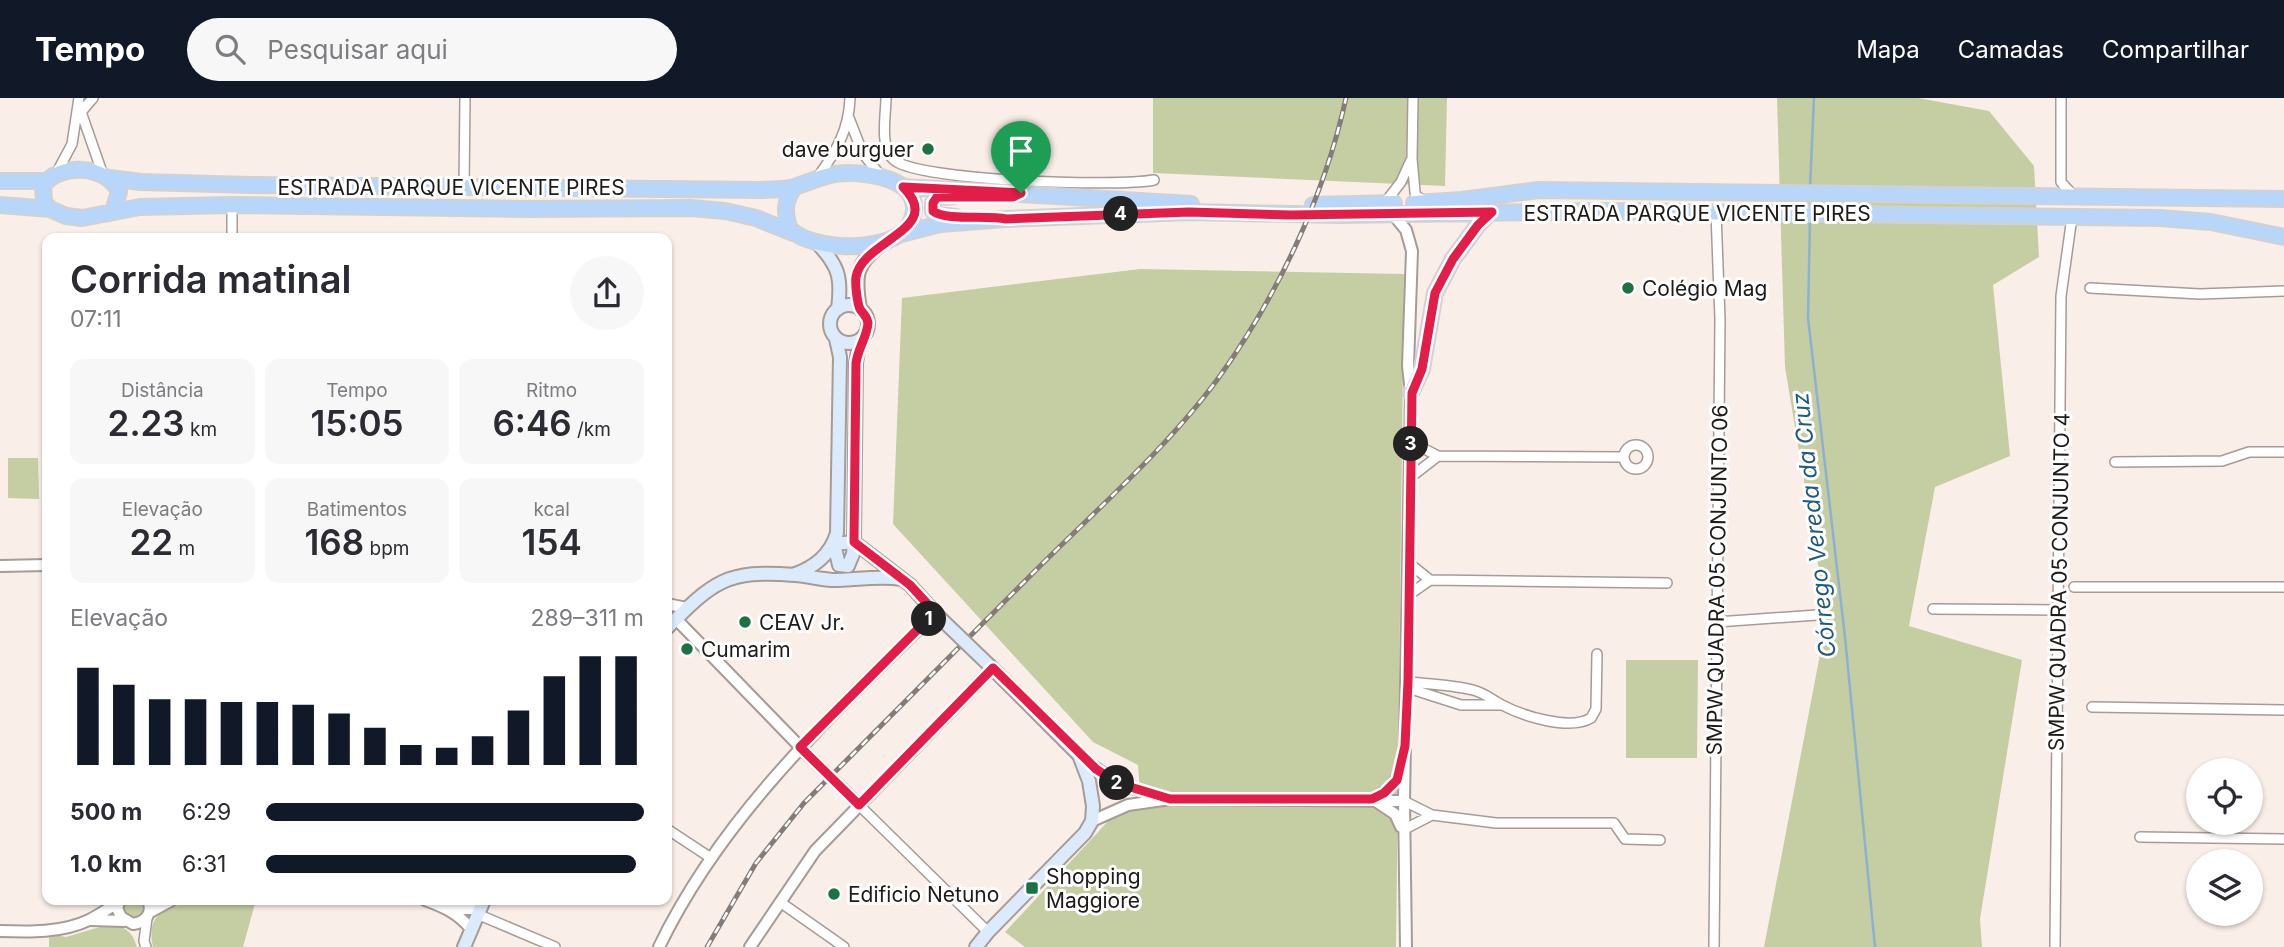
<!DOCTYPE html>
<html lang="pt">
<head>
<meta charset="utf-8">
<style>
	:root { --surface:#fff; --page:#f7f7f7; --text:#2b2b33; --muted:#7c7c81; --accent:#111827 }
	body { margin:0; font-family:Inter,sans-serif; background:var(--page); color:var(--text); height:100vh; display:flex; flex-direction:column; font-size:26px; white-space:nowrap }
	* { box-sizing:border-box; margin:0 }
	p { font-size:23px; color:var(--muted) }
	.icon { flex:none; width:38px; height:38px; fill:none; stroke:currentColor; stroke-width:2; stroke-linecap:round; stroke-linejoin:round }
	.map { position:relative; flex:1; overflow:hidden }
	.panel { position:absolute; left:42px; top:135px; width:630px; height:672px; display:flex; flex-direction:column; background:var(--surface); border-radius:14px; box-shadow:0 2px 5px #0004 }
	.panel>* { flex:none }
	.tools { position:absolute; left:2186px; top:660px; display:grid; gap:14px }
	.tools a { display:grid; place-items:center; width:77px; height:77px; border-radius:50%; background:var(--surface); box-shadow:0 2px 5px #0004; font-size:35px }
	.pin { position:absolute; display:grid; place-items:center; width:60px; height:60px; color:#fff; margin:-72px -30px; border-radius:50% 50% 50% 0; rotate:-45deg; box-shadow:0 0 7px #0007 }
	.pin .icon { rotate:45deg }
	.km { position:absolute; width:35px; height:35px; margin:-18px; border-radius:50%; background:#222; color:#fff; font-size:19px; line-height:35px; text-align:center }
	.round { display:grid; place-items:center; flex:none; width:74px; height:74px; border-radius:37px; background:var(--page) }
	.overview { display:flex; align-items:center; justify-content:space-between; height:119px; padding:0 28px }
	h1 { font-size:38px; font-weight:600; line-height:52px }
	.stats { display:grid; grid-template-columns:repeat(3,1fr); gap:10px; height:119px; padding:7px 28px }
	.stats div { display:grid; align-content:center; border-radius:14px; background:var(--page); text-align:center }
	.stats b { font-size:35px; font-weight:600 }
	.stats small { font-size:19px; font-weight:400 }
	.stats p { font-size:19px }
	.chart { height:196px; padding:14px 28px }
	.chart p { display:flex; justify-content:space-between }
	.chart svg { width:100%; height:126px; margin-top:7px; stroke:var(--accent); stroke-width:6 }
	ul { padding:0 28px; list-style:none; font-size:23px }
	li { display:grid; grid-template-columns:112px 84px 1fr; align-items:center; height:52px }
	li i { height:18px; border-radius:9px; background:var(--accent) }
	header { display:flex; align-items:center; gap:42px; box-sizing:border-box; height:98px; padding:0 35px; background:var(--accent); color:#fff }
	header strong { font-size:33px }
	nav { display:flex; gap:38px; margin-inline-start:auto; font-size:24px }
	.search { width:490px; height:63px; background:var(--page); display:flex; align-items:center; gap:18px; box-sizing:border-box; padding:0 24px; border-radius:38px; color:var(--muted); font-size:26px }
	.map>svg:first-child { display:block }
	.green { fill:#c5cda3 }
	.lines { fill:none; stroke-linecap:round; stroke-linejoin:round }
	.stream { stroke:#8db2d0; stroke-width:2.5 }
	.minor-casing { stroke:#a69b96; stroke-width:12 }
	.tertiary-casing { stroke:#a69b96; stroke-width:14 }
	.secondary-casing { stroke:#a69b96; stroke-width:16 }
	.primary-casing { stroke:#d2d1d1; stroke-width:18 }
	.minor { stroke:#fff; stroke-width:9 }
	.tertiary { stroke:#fff; stroke-width:10 }
	.secondary { stroke:#dcebfc; stroke-width:12 }
	.primary { stroke:#b8d6f9; stroke-width:14 }
	.rail-casing { stroke:#847c78; stroke-width:5 }
	.rail { stroke:#fefefe; stroke-width:2.5; stroke-dasharray:8; stroke-linecap:butt }
	.tertiary-bridge-casing { stroke:#a69b96; stroke-width:14; stroke-linecap:butt }
	.secondary-bridge-casing { stroke:#a69b96; stroke-width:16; stroke-linecap:butt }
	.tertiary-bridge { stroke:#fff; stroke-width:10 }
	.secondary-bridge { stroke:#dcebfc; stroke-width:12 }
	.route-casing { stroke:#fff; stroke-width:14 }
	.route { stroke:#e11d48; stroke-width:9 }
	.poi-dot { fill:#1d7244; stroke:#fefefe; stroke-width:2.5 }
	.labels { text-anchor:middle; dominant-baseline:central; stroke-width:6; stroke-linejoin:round; paint-order:stroke }
	.poi-label { font-size:21px; fill:#1f1b19; stroke:#fefefe; text-anchor:start }
	.street-label { font-size:21px; fill:#1f1b19; stroke:#fefefe }
	.water-label { font-size:23px; font-style:italic; fill:#1d5a81; stroke:#fefefe }
</style>
</head>
<body>
<header>
<strong>Tempo</strong>
<div class="search"><svg class="icon" aria-label="search" viewBox="0 0 24 24"><circle cx="10" cy="10" r="6"/><path d="M15 15l6 6"/></svg>Pesquisar aqui</div>
<nav><a>Mapa</a><a>Camadas</a><a>Compartilhar</a></nav>
</header>
<div class="map">
<svg width="2284" height="849" viewBox="0 0 2284 849">
	<rect width="100%" height="100%" fill="#faeee8"/>
	<path class="green" d="M1153,0H1447L1445,88L1153,75Z
		M1777,0H1918L1989,13L2034,68L2039,159L1993,187L2010,358L1935,389L1909,528L2022,562L1980,821L1982,849H1764L1827,520L1785,269Z
		M1140,171L1404,176L1396,849H1025L1005,834L1112,719L1141,708L1138,667L1093,644L893,426L902,200Z
		M8,360H38L39,401L8,400Z
		M1626,562H1698L1697,660H1626Z
		M120,802H148L150,814L128,825L118,805Z
		M196,802H256L243,849H153C145,813 168,810 196,802Z
		M110,826C126,829 132,833 137,849H49V836L66,839Z"/>
	<g class="lines">
		<path class="stream" d="M1810,90L1814,0
			M1810,121L1808,220L1845,539L1875,849"/>
		<g class="minor-casing">
			<path id="minor" d="M886,0C886,17 879,50 894,62C919,83 1117,89 1154,82
				M1413,0L1412,61L1415,94L1416,98L1425,103
				M2061,0V84L2074,98
				M80,11L103,77
				M81,14L93,0
				M849,20L863,56L882,79
				M56,76L72,46L79,0
				M817,80C836,54 849,32 850,0
				M464,89L465,0
				M1384,106L1401,84L1411,62
				M232,107V140
				M2090,190L2200,196L2284,193
				M1411,344L1438,358L1624,359
				M1624 359a12 12 0 1 1 24 0a12 12 0 1 1-24 0Z
				M2115,364L2222,363L2249,354H2284
				M1411,379L1438,358
				M1410,466L1430,482
				M2074,489H2284
				M1410,496L1430,482L1667,485
				M1933,511L2058,512
				M1717,524L1817,517
				M1408,584C1429,586 1453,587 1473,592C1485,595 1492,602 1502,607C1523,618 1570,633 1591,620L1596,611L1597,556
				M1408,590L1461,607H1500
				M2092,609L2284,612
				M1404,703L1432,717L1496,725H1614L1625,741L1660,742
				M859,707L988,834
				M667,731L711,760
				M1405,731L1432,717
				M2140,739L2284,741
				M780,804L844,849
				M477,816L555,849
				M146,849L144,843L147,820
				M1714,849L1720,221L1716,115
				M2055,849L2061,198L2072,119"/>
		</g>
		<g class="tertiary-casing">
			<path id="tertiary" d="M1392,115L1406,132L1412,153L1408,268L1411,295L1404,703L1406,849
				M0,468L47,467
				M667,506L687,510
				M676,521L809,658
				M1079,658L1117,685L1161,699
				M843,691L859,707
				M1374,700C1389,692 1398,685 1401,668
				M1374,702L1395,716L1401,729
				M1092,723L1128,707L1170,701L1404,703
				M120,802L117,810L121,819L133,826C147,824 153,814 148,802
				M425,802C444,809 458,815 471,831
				M451,811H479
				M150,814L172,802
				M91,822L124,823
				M0,833C29,834 62,835 89,822C99,817 109,810 118,805
				M659,849C723,716 832,617 935,515
				M750,849L815,753L993,570"/>
		</g>
		<g class="secondary-casing">
			<path id="secondary" d="M817,145C839,168 842,180 838,211
				M830 226a19 19 0 1 1 38 0a19 19 0 1 1-38 0Z
				M860,211C854,175 856,165 886,143
				M834,446L839,467L848,468L853,456L854,444L856,265L858,253L863,240
				M834,446L854,444L910,487L938,518
				M793,477C814,469 830,458 837,435L840,259L836,241
				M667,530C713,484 726,471 795,477C807,478 820,481 832,482C857,482 878,477 902,481
				M464,849L484,802
				M976,849L988,834L1085,735L1092,723L1093,708L1089,683L1079,657L990,568"/>
		</g>
		<g class="primary-casing">
			<path id="primary" d="M109,80L141,84L251,87L762,92C772,91 784,92 794,89C811,84 827,75 846,75C868,75 916,80 914,112C913,119 911,126 906,131C884,155 812,153 790,131C784,115 784,102 795,89
				M0,83H47
				M903,89L1191,106
				M954,98L938,99L933,105V113L938,117L956,119
				M1414,105L1462,102L1539,92L2284,101
				M0,107L50,111
				M1313,107L1394,105
				M113,113L119,94C107,67 59,64 43,88L44,104L50,111L66,118L82,120L140,109L232,107L527,111L691,110L725,113L756,120L793,135
				M901,136L940,126L1006,121L1189,114L1340,117L1602,113L2160,120L2211,124L2284,139
				M1411,295L1422,271L1435,195L1453,161L1478,127L1491,114"/>
		</g>
		<use href="#minor" class="minor"/>
		<use href="#tertiary" class="tertiary"/>
		<use href="#secondary" class="secondary"/>
		<use href="#primary" class="primary"/>
		<g class="rail-casing">
			<path id="rail" d="M707,849L756,765L804,705C881,628 958,550 1035,473C1096,412 1166,351 1217,282C1277,199 1324,100 1346,0"/>
		</g>
		<use href="#rail" class="rail"/>
		<g class="tertiary-bridge-casing">
			<path id="tertiary-bridge" d="M809,658L843,691"/>
		</g>
		<g class="secondary-bridge-casing">
			<path id="secondary-bridge" d="M938,518L990,568"/>
		</g>
		<use href="#tertiary-bridge" class="tertiary-bridge"/>
		<use href="#secondary-bridge" class="secondary-bridge"/>
	</g>
	<g class="lines">
		<g class="route-casing">
			<path id="route" d="M903,89L1021,95L1013,99H937L933,105V113C945,123 988,117 1006,121L1189,114L1291,117L1492,114L1478,127L1453,161L1435,195L1422,271L1412,295L1408,584L1405,648L1397,682L1384,695L1372,701H1170L1117,685L1096,671L993,570L859,707L800,649L935,514L910,487L854,444L856,265C858,250 867,239 868,225C867,218 863,216 860,211C857,204 855,186 856,179C862,142 946,131 903,89Z"/>
		</g>
		<use href="#route" class="route"/>
	</g>
	<g class="poi-dot">
		<circle cx="928" cy="51" r="7"/>
		<circle cx="1628" cy="190" r="7"/>
		<circle cx="745" cy="524" r="7"/>
		<circle cx="687" cy="551" r="7"/>
		<rect x="1025" y="783" width="14" height="14" rx="3.5"/>
		<circle cx="834" cy="796" r="7"/>
	</g>
	<g class="labels">
		<g class="poi-label">
			<text x="914" y="51" text-anchor="end">dave burguer</text>
			<text x="1642" y="190">Colégio Mag</text>
			<text x="759" y="524">CEAV Jr.</text>
			<text x="701" y="551">Cumarim</text>
			<text x="1046" y="778">Shopping<tspan x="1046" dy="24">Maggiore</tspan></text>
			<text x="848" y="796">Edificio Netuno</text>
		</g>
		<g class="street-label">
			<text x="451" y="89">ESTRADA PARQUE VICENTE PIRES</text>
			<text x="1697" y="115">ESTRADA PARQUE VICENTE PIRES</text>
			<text transform="translate(1717 482) rotate(-89)">SMPW QUADRA 05 CONJUNTO 06</text>
			<text transform="translate(2059 484) rotate(-89)">SMPW QUADRA 05 CONJUNTO 4</text>
		</g>
		<g class="water-label">
			<text transform="translate(1814 427) rotate(-96)">Córrego Vereda da Cruz</text>
		</g>
	</g>
</svg>
<div class="tools">
<a><svg class="icon" aria-label="locate" viewBox="0 0 24 24"><circle cx="12" cy="12" r="6"/><path d="M12 2v4M12 18v4M2 12h4M18 12h4"/></svg></a>
<a><svg class="icon" aria-label="layers" viewBox="0 0 24 24"><path d="M12 4l9 5-9 5-9-5zM3 14l9 5 9-5"/></svg></a>
</div>
<div class="pin" style="left:1021px;top:95px;background:#1e9e55"><svg class="icon" aria-label="arrive" viewBox="0 0 24 24"><path d="M6 21V4h12l-3 4 3 4H6"/></svg></div>
<b class="km" style="left:929px;top:521px">1</b>
<b class="km" style="left:1117px;top:685px">2</b>
<b class="km" style="left:1411px;top:346px">3</b>
<b class="km" style="left:1121px;top:116px">4</b>
<section class="panel">
<div class="overview"><div><h1>Corrida matinal</h1><p>07:11</p></div><a class="round"><svg class="icon" aria-label="share" viewBox="0 0 24 24"><path d="M12 15V3M7 8l5-5 5 5M5 13v7h14v-7"/></svg></a></div>
<div class="stats">
<div><p>Distância</p><b>2.23<small> km</small></b></div>
<div><p>Tempo</p><b>15:05</b></div>
<div><p>Ritmo</p><b>6:46<small> /km</small></b></div>
</div>
<div class="stats">
<div><p>Elevação</p><b>22<small> m</small></b></div>
<div><p>Batimentos</p><b>168<small> bpm</small></b></div>
<div><p>kcal</p><b>154</b></div>
</div>
<div class="chart"><p><span>Elevação</span>289–311 m</p>
<svg viewBox="0 0 160 44" preserveAspectRatio="none"><path d="M5 44V10M15 44V16M25 44V21M35 44V21M45 44V22M55 44V22M65 44V23M75 44V26M85 44V31M95 44V37M105 44V38M115 44V34M125 44V25M135 44V13M145 44V6M155 44V6"/></svg>
</div>
<ul>
<li><b>500 m</b>6:29<i style="width:100%"></i></li>
<li><b>1.0 km</b>6:31<i style="width:98%"></i></li>
</ul>
</section>
</div>
</body>
</html>
